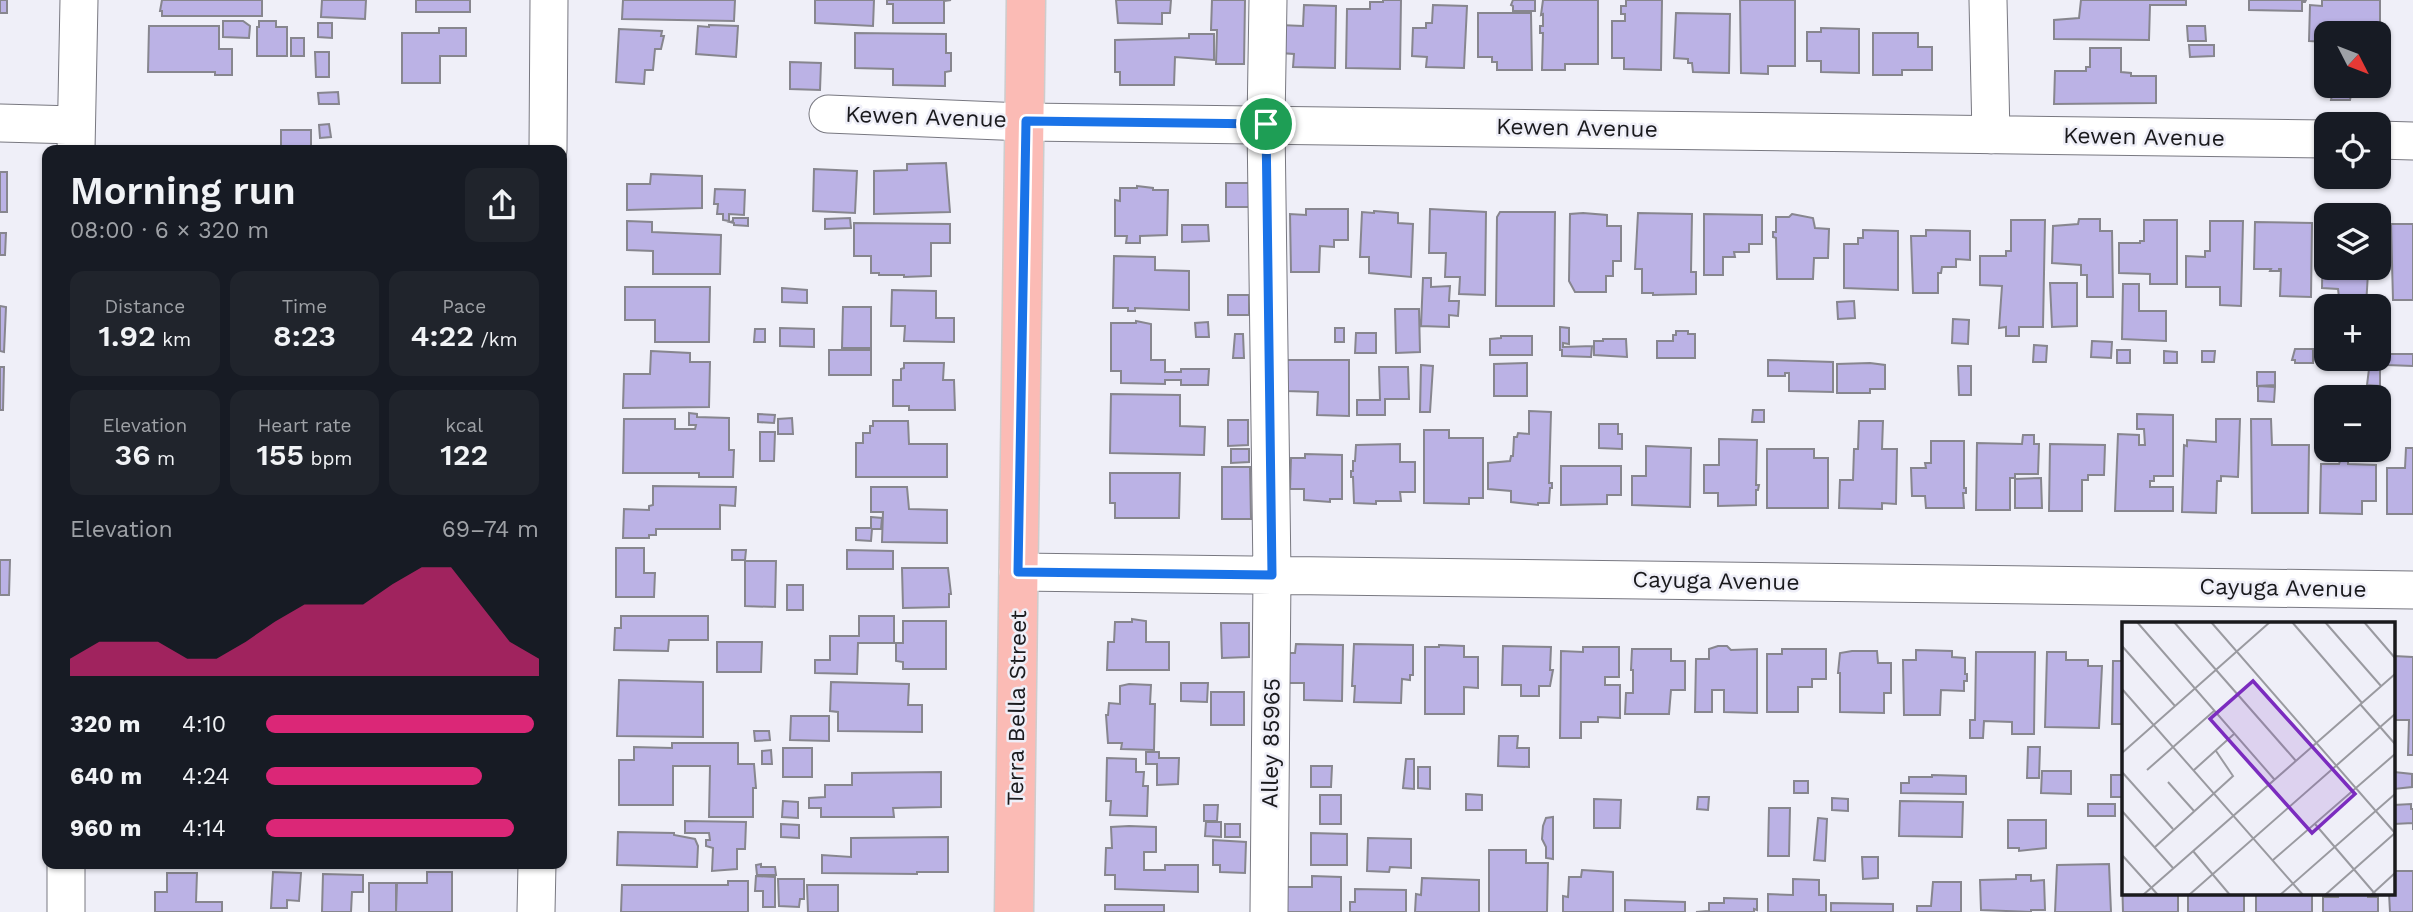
<!DOCTYPE html>
<html lang="en">
<head>
<meta charset="utf-8">
<style>
	:root { --surface:#171b24; --page:#20242c; --text:#f1f3f6; --muted:#9ea1a6; --accent:#db2777 }
	body { margin:0; font-family:"Work Sans",sans-serif; background:var(--page); color:var(--text); height:100vh; display:flex; flex-direction:column; font-size:26px; white-space:nowrap }
	* { box-sizing:border-box; margin:0 }
	p { font-size:23px; color:var(--muted) }
	.icon { flex:none; width:38px; height:38px; fill:none; stroke:currentColor; stroke-width:2; stroke-linecap:round; stroke-linejoin:round }
	.map { position:relative; flex:1; overflow:hidden }
	.drawer { position:absolute; left:42px; top:145px; width:525px; height:724px; display:flex; flex-direction:column; background:var(--surface); border-radius:14px; box-shadow:0 2px 5px #0004 }
	.drawer>* { flex:none }
	.needle { width:46px; rotate:132deg }
	.controls { position:absolute; left:2314px; top:21px; display:grid; gap:14px }
	.controls a { display:grid; place-items:center; width:77px; height:77px; border-radius:14px; background:var(--surface); box-shadow:0 2px 5px #0004; font-size:35px }
	.pin { position:absolute; display:grid; place-items:center; width:60px; height:60px; color:#fff; margin:-30px; border:4px solid #fff; border-radius:50%; box-shadow:0 2px 7px #0007 }
	.round { display:grid; place-items:center; flex:none; width:74px; height:74px; border-radius:14px; background:var(--page) }
	.head { display:flex; align-items:center; justify-content:space-between; height:119px; padding:0 28px }
	h1 { font-size:38px; font-weight:600; line-height:52px }
	.metrics { display:grid; grid-template-columns:repeat(3,1fr); gap:10px; height:119px; padding:7px 28px }
	.metrics div { display:grid; align-content:center; border-radius:14px; background:var(--page); text-align:center }
	.metrics b { font-size:30px; font-weight:600 }
	.metrics small { font-size:19px; font-weight:400 }
	.metrics p { font-size:19px }
	.chart { height:196px; padding:14px 28px }
	.chart p { display:flex; justify-content:space-between }
	.chart svg { width:100%; height:126px; margin-top:7px; fill:var(--accent); opacity:.7 }
	ul { padding:0 28px; list-style:none; font-size:23px }
	li { display:grid; grid-template-columns:112px 84px 1fr; align-items:center; height:52px }
	li i { height:18px; border-radius:9px; background:var(--accent) }
	.map>svg:first-child { display:block }
	.building { fill:#bbb2e5; stroke:#87868e; stroke-width:2 }
	.lines { fill:none; stroke-linecap:round; stroke-linejoin:round }
	.minor-casing { stroke:#787880; stroke-width:39 }
	.major-casing { stroke:#cdcdcd; stroke-width:41 }
	.minor { stroke:#fff; stroke-width:37 }
	.major { stroke:#fbbbb5; stroke-width:38 }
	.route-casing { stroke:#fff; stroke-width:14 }
	.route { stroke:#1a73e8; stroke-width:9 }
	.labels { text-anchor:middle; dominant-baseline:central; stroke-width:5; stroke-linejoin:round; paint-order:stroke }
	.street-label { font-size:23px; fill:#1a1a1d; stroke:#efeff8 }
	.inset-road { fill:none; stroke:#9a9aa0; stroke-width:2 }
	.view { fill:#7b2cbf; fill-opacity:0.15; stroke:#7b2cbf; stroke-width:3.5 }
	.inset-edge { fill:none; stroke:#1a1a1d; stroke-width:3.5 }
</style>
</head>
<body>
<div class="map">
<svg width="2413" height="912" viewBox="0 0 2413 912">
	<rect width="100%" height="100%" fill="#efeff8"/>
	<path class="building" d="M0,0H7V13H0Z
		M162,0H262V16H162V11H160Z
		M322,0H366L365,19L321,17Z
		M416,0H470V12H416Z
		M623,0H735L734,21L622,19Z
		M815,0H874L873,26L815,23Z
		M887,0H951L944,1V23H893V4H887Z
		M1116,0H1171L1170,13H1162V24L1118,23Z
		M1212,0H1245L1244,64H1216L1217,30H1211Z
		M1383,0H1401L1400,69L1346,68L1347,9H1370V2H1383Z
		M1535,0V11H1513V6L1511,5L1513,0Z
		M1543,0H1598V64H1565V70H1542L1543,33H1540V26H1543V14L1541,15Z
		M1626,0H1662L1661,70L1624,69V58H1612V21H1625V14H1621V6H1626Z
		M1740,0H1795V66H1768V74L1741,73Z
		M2081,0H2186V5H2150L2149,40L2054,39V20L2079,18Z
		M2249,0H2306L2305,2H2302V11L2249,10Z
		M2322,0H2380V42H2378V33H2326V42L2309,41L2310,5L2322,6Z
		M1304,5L1336,6L1335,68L1293,67L1294,54L1280,53V25L1303,26Z
		M1433,5L1467,6L1464,68L1426,67L1427,57L1412,56L1413,28H1426V23H1432Z
		M1478,13H1531L1532,70H1497V62H1492V57H1478Z
		M1676,13L1730,14L1729,73L1693,72L1692,63H1688V59L1674,58Z
		M223,21H243L250,26L249,38L223,37Z
		M259,21H276V27H287V56H257V27H259Z
		M318,23H332V38L318,37Z
		M709,25L738,26L736,57L696,54L698,26L709,27Z
		M149,26H219V49H232V75H215V72H148Z
		M2187,26H2205L2206,41H2188Z
		M439,28H466V56H440V83H402V33H439Z
		M1821,28L1859,29V73L1821,72V61H1807V32H1821Z
		M619,29L662,31L661,36H664L661,49H655L653,70H645L644,84L616,82Z
		M855,33L946,34V53H951V71L945,72V86L893,85V69L855,68Z
		M1873,33H1918V47H1932V70H1902V75H1873Z
		M1189,34H1214V60L1175,57L1174,85H1120V72H1115V40L1189,38Z
		M291,38H304V56H291Z
		M2189,45H2214V56L2190,57Z
		M2090,48H2121V72L2131,73V76H2156V103L2054,104L2055,71H2086V67H2090Z
		M315,52H329V77H316Z
		M2324,53H2326V86H2378V54H2383L2382,95H2351L2350,100H2331L2332,95H2323Z
		M790,62L821,63L820,90L790,89Z
		M338,92L339,104H319L318,93Z
		M329,124L331,137L320,138L319,125Z
		M281,130H311V150H281Z
		M169,149H214V150H169Z
		M946,163L950,212L874,214V171L907,170V164Z
		M814,169L857,171L855,213L813,211Z
		M0,172H7V212H0Z
		M651,174L702,176V208L627,210V184H650Z
		M1226,183H1254L1255,207H1226Z
		M1137,186L1153,188V190H1168L1167,235L1140,236V243H1126L1127,236H1115V200L1120,201V188H1137Z
		M715,189L745,190L744,215L729,214V221L723,220V214H717L718,204H714Z
		M1306,209H1348V240H1334V247L1320,246L1319,272H1291L1290,214L1306,215Z
		M1430,209L1486,212L1485,295L1459,294L1460,277H1445L1446,253H1429Z
		M1374,211L1398,213V223L1413,224L1411,277L1369,273V257H1360L1362,212L1374,213Z
		M1500,212H1555L1554,306H1496L1497,217Z
		M1583,213L1607,215V226H1621V261H1613V276H1606V292H1575L1569,281L1570,214Z
		M1638,213L1692,214L1691,272H1696V294L1653,295V293H1642V269H1635Z
		M1704,214L1762,215V244H1749V252H1734L1735,257H1723V275H1704Z
		M1792,214L1813,218L1815,228L1829,229L1828,258H1814L1813,279H1777L1776,238L1773,237V232H1776V217H1789Z
		M733,218H748V226L734,225V223L730,222L733,221Z
		M850,218L851,228L825,229V219Z
		M2079,219H2100V231H2112L2113,297H2087V275H2081V265L2052,263L2053,226L2078,224Z
		M2011,220H2045L2043,327H2019V336H2006V327L1999,328L2002,286L1980,285V256H2006V251H2011Z
		M2144,220H2177V284H2150V274L2119,273V243H2140V241H2144Z
		M627,221L652,222V232L721,235L720,274H653V251L627,250Z
		M2210,221H2243L2241,306L2220,305V287H2186V256L2205,257V251H2210Z
		M2255,222L2312,223L2311,297L2280,296L2281,269H2279V271H2270L2271,269H2254Z
		M854,223L950,224V243H931V276L904,277V275H879V273H871V256H854Z
		M2391,224H2413V300H2393Z
		M1182,225H1208L1209,241L1182,242Z
		M1863,230L1898,231V290L1844,288V244H1858V238H1863Z
		M1926,230L1970,231V260L1956,259V267H1942L1941,273H1938V293H1913L1911,236H1926Z
		M0,233H6L5,255H0Z
		M2323,235H2326V268H2378L2377,273H2368L2366,306H2340L2338,289L2322,288Z
		M1114,256L1155,257V270L1189,271V310L1135,308V311H1128V308H1113Z
		M1423,278H1431V287L1450,286L1449,301H1459L1458,316L1449,315V327L1421,326Z
		M2050,283H2077V326L2052,327Z
		M2123,284H2139V311H2166V341L2122,339Z
		M625,287H710L709,342H655V320H625Z
		M782,288L807,290V303L782,302Z
		M892,290L936,291V318H954V342L904,341L905,326H891Z
		M1228,295H1249V315H1228Z
		M1854,301L1855,318L1838,319L1837,302Z
		M0,306L6,307L4,352L0,351Z
		M843,307H871V348H842Z
		M1395,309H1419L1420,352L1396,353Z
		M1953,319L1969,320L1968,344L1952,343Z
		M1136,321L1151,324V360H1165V372H1181V369H1209L1208,385H1181V380H1165V384L1121,383V371H1111V323H1136Z
		M1208,322L1209,337H1196L1195,323Z
		M1560,327L1569,328V344L1563,343V347L1592,346L1591,357L1562,356V350H1560Z
		M780,328L814,329V347L780,346Z
		M1335,328H1344V342H1335Z
		M755,329H765V342H754Z
		M1676,331H1688V334H1695V358H1657V341H1673V335H1676Z
		M1356,333H1376V353H1355Z
		M1235,334H1243L1244,358H1233Z
		M1501,336H1532V355H1490V339L1501,338Z
		M1603,339H1626L1627,357L1594,355V341H1603Z
		M2092,341L2112,342L2111,358L2091,357Z
		M2034,345L2047,346L2046,362H2033Z
		M2318,346L2326,347V364H2318Z
		M2295,349H2313V363H2295V360H2292Z
		M829,350H871V375H829Z
		M2117,350H2130V363H2117Z
		M651,351L690,353V362H710L709,407L623,408L624,374H650Z
		M2164,351L2177,352V363H2164Z
		M2202,351H2215L2214,362H2202Z
		M2387,354H2413V366L2387,365Z
		M1287,360H1349V416L1317,415L1318,392L1286,391Z
		M1768,360L1833,362V392L1789,391V373H1785V376H1768Z
		M904,363H944L943,380H954L955,410H909V406H893V380H901V369L904,368Z
		M1527,363V396H1494V364Z
		M1870,363L1885,365V389H1870V393H1837V364Z
		M1421,365L1433,366L1430,412H1420Z
		M1958,366H1971V395H1959Z
		M0,367H4L3,410H0Z
		M1379,367H1408L1409,399H1385V415H1357V400H1380Z
		M2369,369H2380V386L2367,385Z
		M2257,372H2275V385L2257,386Z
		M2258,386L2275,387L2274,402L2258,401Z
		M1111,394L1180,395V426L1205,427L1204,455L1110,453Z
		M1753,410H1764V422H1752Z
		M1529,411L1551,412L1549,483H1552V488H1550L1549,503H1538V505L1511,502V491L1488,489V463L1510,461L1511,456H1513L1514,437H1517L1518,433L1529,434Z
		M689,413L697,414V417L729,418V450H734L733,477H699V473H623L624,419H675V429H695L696,425H689Z
		M758,414L775,415L774,423L758,422Z
		M2137,414L2173,415V476H2154V481H2150V487H2173V511H2115L2118,434L2139,435V445H2145L2144,429H2137Z
		M792,418L793,434H778V419Z
		M2216,419H2240L2238,477L2221,476V481H2217L2216,513L2182,512L2184,445L2187,446V440L2216,442Z
		M2251,419H2271L2272,445H2309L2308,513H2252Z
		M1228,420H1248V445L1228,446Z
		M873,421H908L909,444H947V477H856V443H863V433H870V426H873Z
		M1859,421H1883L1882,449H1897L1896,504L1882,503V509L1839,508L1840,480H1853L1854,449H1858Z
		M1599,424H1618V434H1622V449L1599,448Z
		M1424,430H1449V438H1483V498H1469V504L1424,503Z
		M760,432H775L774,461H760Z
		M2023,435H2034V444H2039L2038,474H2015V478H2010V510H1976L1977,443L2022,444Z
		M1719,439L1757,440L1756,485H1759L1758,490H1756V505L1718,506V493H1704V465H1719Z
		M1931,441H1964V488H1966V493H1963L1964,508H1926L1925,496H1912L1911,468H1926L1925,463H1931Z
		M1400,444V462H1415V492H1400L1401,501H1376V504L1354,503L1353,477H1351V471H1353V461H1355L1356,445Z
		M2050,444L2105,445L2104,475H2088V480H2082V511H2049Z
		M1646,446L1691,448L1690,507L1632,505V476H1646Z
		M2406,448H2413V514H2387V468H2405Z
		M1231,449H1249V462L1231,463Z
		M1767,449H1814V458H1828V508H1767Z
		M1305,454L1342,455V499H1330V502L1304,500V489H1290L1291,458H1305Z
		M2340,461H2348V464L2376,465V501H2362V514L2320,513L2321,464H2339Z
		M1561,466H1621V495H1607V504L1561,505Z
		M1222,467H1250L1251,519H1222Z
		M1110,473H1180L1179,518H1115V503H1110Z
		M2041,478L2042,508H2015V479Z
		M653,486L736,487L735,506L720,505V529H656V535H649V538H623L624,509L649,510V506L653,505Z
		M871,487H907L909,509L947,510V543L882,542L883,512H871Z
		M871,517L882,518L881,529H872L871,541L856,540V528H871Z
		M616,548H644V573H655L654,597H616Z
		M732,550H746L745,560H732Z
		M847,550L893,551V569H847Z
		M0,560H10L9,595H0Z
		M745,561H776L775,607L745,606Z
		M902,568H948L951,594H949V607L903,608Z
		M787,585H803V610H787Z
		M621,616H708V640H669L668,651L614,650L615,628H621Z
		M859,616H894V643H858L857,674L815,673V660H830V636H859Z
		M1132,619L1146,621V642H1169V670H1107L1108,642H1114L1115,622H1132Z
		M903,621H946V669H903V662L896,661V643H903Z
		M1221,623H1249V657L1222,658Z
		M717,642H762L761,672H717Z
		M1296,644L1343,645L1342,701L1304,700V683H1282L1283,653H1295Z
		M1354,644L1413,645V675H1410V680L1402,679L1401,703L1354,702L1355,686H1352Z
		M1439,645L1464,646V657H1478V688L1464,687V714H1425V647H1439Z
		M1503,646L1551,647L1550,670H1553L1550,686H1539V696H1521V685H1502Z
		M1718,646H1727L1731,650L1757,649V713L1724,712V690H1712V712H1695L1696,659H1709V649Z
		M1583,647H1619V677H1605V685H1620V718L1598,717V722H1581V738H1560L1561,651L1583,652Z
		M1632,649H1671V661H1685V690H1671L1669,714H1625L1626,693H1633V670H1631Z
		M1782,649H1826V679H1812V687H1798V712H1767V654H1782Z
		M1916,650L1952,651V657L1965,658V674H1967V681H1964V691L1941,690L1940,715H1904L1903,660H1916Z
		M1852,651H1877L1878,663H1891V693H1884V713L1840,712V673H1838L1840,653Z
		M1976,652H2035L2034,734H2012V722L1984,721L1983,738H1970V720H1975Z
		M2047,652H2066V660H2088V666H2102L2099,728L2045,727Z
		M2394,656L2413,657V755H2408L2409,720H2394Z
		M2113,661H2124V724H2112Z
		M619,680L703,682V737L617,736Z
		M831,682L909,684L908,705H922V732L838,731V712L830,711Z
		M1181,683H1208L1207,702L1181,701Z
		M1129,684L1151,685L1150,704H1155L1154,750L1121,749L1122,743H1108L1106,715H1108L1109,703L1120,704V686Z
		M1211,692H1244V725H1211Z
		M791,716H829V741L790,740Z
		M754,731H769L770,740L755,741Z
		M1499,736H1518L1517,748H1529V767L1498,766Z
		M672,743H738V764H754L756,788H753V817H709L710,766H673V805H619V760H634V747L672,748Z
		M2028,747H2040L2039,778H2027Z
		M783,748H812V777H783Z
		M771,750L772,764H762V751Z
		M1146,752H1159V758H1179L1178,784L1157,785V764H1146Z
		M1107,758L1136,759V772H1144L1143,786H1148L1147,816L1110,815L1111,801H1106Z
		M1406,759H1414V789L1403,788Z
		M1311,766H1332L1331,787H1311Z
		M1418,767H1430V789L1418,788Z
		M2042,771H2071V794L2041,793Z
		M941,772V807L893,808L894,817H821V808H809V798L825,797V785H852V773Z
		M2394,772L2412,774V787L2394,789Z
		M1932,775L1966,776V794L1901,793V783H1909V777H1932Z
		M2111,775H2124V797H2111Z
		M1794,781H1808V793H1794Z
		M1466,794L1482,795V810H1466Z
		M1320,795H1341V824H1320Z
		M1698,797H1709L1708,810L1697,809Z
		M1832,798L1848,799V811L1832,810Z
		M1594,799L1621,800L1620,828H1594Z
		M783,801L798,802V818L782,817Z
		M1900,801L1963,802L1962,837L1899,836Z
		M2088,804H2115V816H2088Z
		M2411,804V809H2413V830V823L2394,824V805Z
		M1204,805H1218L1217,821H1204Z
		M1769,808H1790L1789,856H1768Z
		M1553,817V859L1546,858V847L1542,839L1543,826L1546,818Z
		M1818,818L1827,819L1825,861L1814,860Z
		M2008,820H2046V848L2019,851V848H2008Z
		M685,821L746,822L745,849H737V869L712,871L713,848L706,846V840H710L709,833H685Z
		M1206,822H1221V837L1205,836Z
		M781,824L799,825V838L781,837Z
		M1225,824H1240V837H1225Z
		M1129,826L1156,827V852H1144V870H1165V865H1198V892L1115,889V875H1105L1106,848H1112L1111,827Z
		M618,832L674,833V835L695,839L698,846L697,867L617,865Z
		M1311,833L1347,834V865H1311Z
		M948,837V872H917V874L822,873V855L851,857V838Z
		M1368,838L1411,839V868L1390,867L1389,872L1367,871Z
		M1213,840L1246,842L1245,873L1220,872V865H1213Z
		M1489,850H1526V863H1548L1547,912H1489Z
		M1862,857H1878V878L1863,879Z
		M306,864H333V867L306,866Z
		M416,864H431V868H416Z
		M761,864V867H775L776,875H757L756,865Z
		M2109,864L2111,912H2055L2057,865Z
		M1582,870L1613,872V912H1563V896L1568,897L1569,877H1581Z
		M2394,871H2413V912H2390L2389,893H2394Z
		M273,872L301,873L299,901L287,900V908H271Z
		M427,872H452V912H396L397,883H427Z
		M167,873H197L196,902H222V912H155V892H167Z
		M323,874L363,875V892H352L351,912H322Z
		M2016,875H2031V881L2044,880L2045,910H2031V912L1981,910L1980,880L2016,879Z
		M2122,875H2124V893H2178V912H2123Z
		M756,876L775,877V907H763V891H755Z
		M1312,876L1341,877V912H1282L1283,887H1312Z
		M1422,878L1479,880V912H1415L1416,894L1421,895Z
		M778,879H804V899H800L799,907L779,906Z
		M1793,879L1819,880V895H1826V912H1768V894L1793,895Z
		M728,881H748V912H621L622,885H728Z
		M1933,882H1961V912H1917V906H1931Z
		M369,883H396V912H369Z
		M807,885H838V912H808Z
		M1355,889L1406,890V912H1350V902H1355Z
		M2200,893H2244V912H2188V894L2200,895Z
		M2256,893H2312V912H2256Z
		M2338,893H2368V897H2378V912H2323V897H2338Z
		M1724,898L1757,899V910L1754,909V912H1696L1709,911V903H1724Z
		M1625,900L1685,902V912H1625Z
		M1831,903L1893,904V912H1831Z
		M1105,905H1164V912H1105Z"/>
	<g class="lines">
		<g class="minor-casing">
			<path id="minor" d="M1268,0L1266,124L1272,575L1269,912
				M1988,0L1991,135
				M828,114L1026,122L2326,139
				M0,123L76,125
				M2378,140L2413,141
				M76,150L79,0
				M548,150L549,0
				M1018,572L2413,590
				M66,912V864
				M536,912L537,864"/>
		</g>
		<g class="major-casing">
			<path id="major" d="M1014,912L1026,0"/>
		</g>
		<use href="#minor" class="minor"/>
		<use href="#major" class="major"/>
	</g>
	<g class="lines">
		<g class="route-casing">
			<path id="route" d="M1026,121L1266,124L1272,575L1018,572Z"/>
		</g>
		<use href="#route" class="route"/>
	</g>
	<g class="labels">
		<g class="street-label">
			<text transform="translate(926 117) rotate(2)">Kewen Avenue</text>
			<text transform="translate(1577 128) rotate(1)">Kewen Avenue</text>
			<text transform="translate(2144 137) rotate(1)">Kewen Avenue</text>
			<text transform="translate(1716 581) rotate(1)">Cayuga Avenue</text>
			<text transform="translate(2283 588) rotate(1)">Cayuga Avenue</text>
			<text transform="translate(1017 708) rotate(-89)">Terra Bella Street</text>
			<text transform="translate(1271 743) rotate(-89)">Alley 85965</text>
		</g>
	</g>
	<g transform="translate(2122 622)">
		<rect width="273" height="273" fill="#efeff8"/>
		<path class="inset-road" d="M15,0L152,157M52,0L174,139M89,0L273,211M170,0L240,81M203,0L259,64M242,0L273,36M0,24L53,84M0,67L181,273M238,82L273,122M0,131L148,0M25,148L92,89M72,148L112,112M0,150L51,207M46,160L72,189M0,189L51,246M193,202L254,273M33,225L111,154L94,129M71,229L108,273M0,233L36,273M151,238L273,132M21,273L273,52M67,273L273,92M158,273L273,172M203,273L273,211M249,273L273,251"/>
		<path class="view" d="M131,59L233,172L190,211L88,97Z"/>
		<rect width="273" height="273" class="inset-edge"/>
	</g>
</svg>
<div class="controls">
<a><svg class="needle" viewBox="-14 -14 28 28"><path d="M0-13l5 13h-10z" fill="#e53935"/><path d="M0 13l5-13h-10z" fill="#9ea1a6"/></svg></a>
<a><svg class="icon" aria-label="locate" viewBox="0 0 24 24"><circle cx="12" cy="12" r="6"/><path d="M12 2v4M12 18v4M2 12h4M18 12h4"/></svg></a>
<a><svg class="icon" aria-label="layers" viewBox="0 0 24 24"><path d="M12 4l9 5-9 5-9-5zM3 14l9 5 9-5"/></svg></a>
<a>+</a>
<a>−</a>
</div>
<div class="pin" style="left:1266px;top:124px;background:#1e9e55"><svg class="icon" aria-label="arrive" viewBox="0 0 24 24"><path d="M6 21V4h12l-3 4 3 4H6"/></svg></div>
<section class="drawer">
<div class="head"><div><h1>Morning run</h1><p>08:00 · 6 × 320 m</p></div><a class="round"><svg class="icon" aria-label="share" viewBox="0 0 24 24"><path d="M12 15V3M7 8l5-5 5 5M5 13v7h14v-7"/></svg></a></div>
<div class="metrics">
<div><p>Distance</p><b>1.92<small> km</small></b></div>
<div><p>Time</p><b>8:23</b></div>
<div><p>Pace</p><b>4:22<small> /km</small></b></div>
</div>
<div class="metrics">
<div><p>Elevation</p><b>36<small> m</small></b></div>
<div><p>Heart rate</p><b>155<small> bpm</small></b></div>
<div><p>kcal</p><b>122</b></div>
</div>
<div class="chart"><p><span>Elevation</span>69–74 m</p>
<svg viewBox="0 0 160 44" preserveAspectRatio="none"><path d="M0 44V38L10 32L20 32L30 32L40 38L50 38L60 32L70 25L80 19L90 19L100 19L110 12L120 6L130 6L140 19L150 32L160 38V44z"/></svg>
</div>
<ul>
<li><b>320 m</b>4:10<i style="width:98%"></i></li>
<li><b>640 m</b>4:24<i style="width:79%"></i></li>
<li><b>960 m</b>4:14<i style="width:91%"></i></li>
</ul>
</section>
</div>
</body>
</html>
